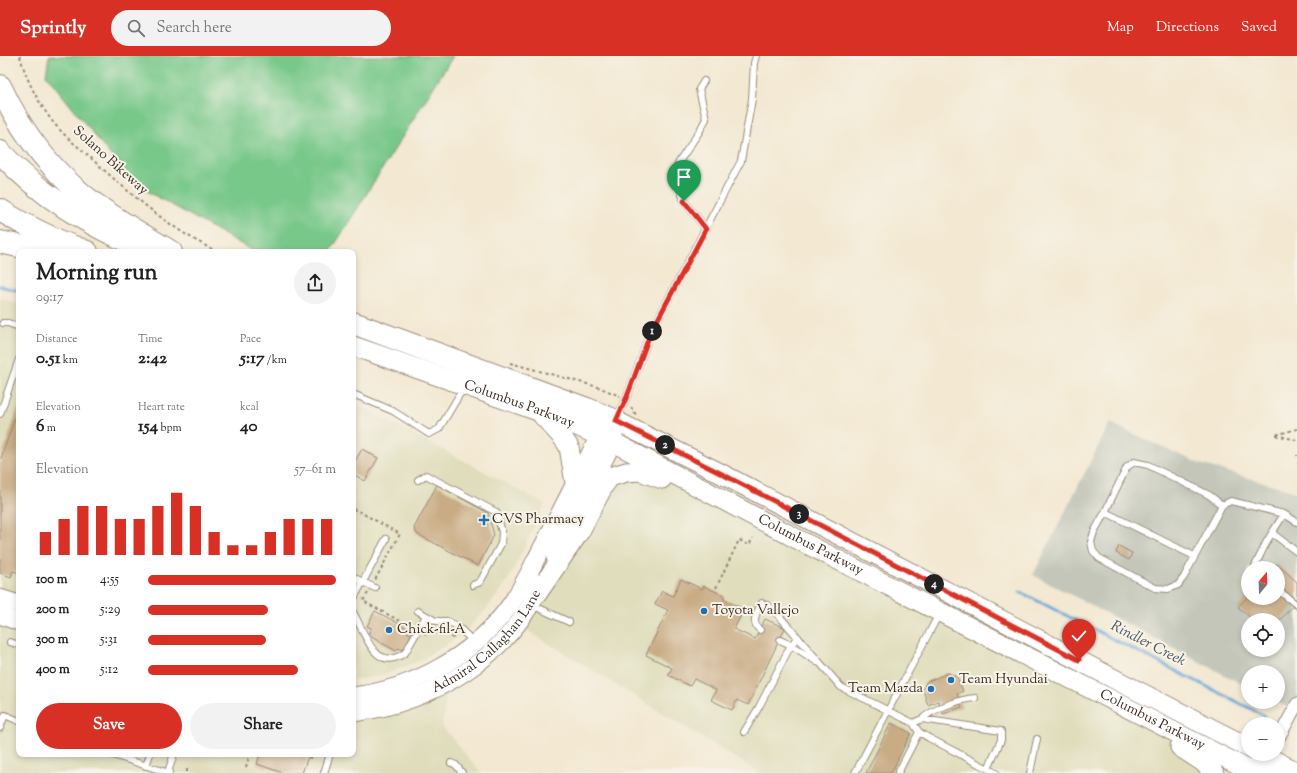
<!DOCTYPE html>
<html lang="en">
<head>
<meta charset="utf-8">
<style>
	:root { --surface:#fff; --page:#f2f2f2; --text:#202124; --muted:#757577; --accent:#d93025 }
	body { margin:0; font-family:"Sorts Mill Goudy",serif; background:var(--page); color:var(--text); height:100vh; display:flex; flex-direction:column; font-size:15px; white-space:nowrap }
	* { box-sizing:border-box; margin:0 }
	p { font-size:13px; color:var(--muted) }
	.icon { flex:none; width:22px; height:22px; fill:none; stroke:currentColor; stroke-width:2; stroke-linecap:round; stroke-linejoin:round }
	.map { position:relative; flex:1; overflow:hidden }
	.panel { position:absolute; left:16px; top:193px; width:340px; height:508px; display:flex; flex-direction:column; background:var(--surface); border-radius:8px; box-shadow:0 2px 6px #0003 }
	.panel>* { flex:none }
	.needle { width:26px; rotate:19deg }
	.fabs { position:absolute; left:1241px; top:505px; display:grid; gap:8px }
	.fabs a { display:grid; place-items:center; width:44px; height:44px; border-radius:50%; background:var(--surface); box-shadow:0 2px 6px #0003; font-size:20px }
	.pin { position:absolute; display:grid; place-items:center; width:34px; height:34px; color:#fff; margin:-41px -17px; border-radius:50% 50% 50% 0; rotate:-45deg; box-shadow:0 0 4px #0007 }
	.pin .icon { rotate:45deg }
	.km { position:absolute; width:20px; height:20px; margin:-10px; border-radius:50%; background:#222; color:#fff; font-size:11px; line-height:20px; text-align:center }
	.round { display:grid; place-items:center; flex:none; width:42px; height:42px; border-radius:21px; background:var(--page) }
	.head { display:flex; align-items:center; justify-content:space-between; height:68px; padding:0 20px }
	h1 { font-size:22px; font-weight:700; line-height:30px }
	.stats { display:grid; grid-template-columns:repeat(3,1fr); gap:6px; height:68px; padding:4px 20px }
	.stats div { display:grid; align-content:center }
	.stats b { font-size:17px; font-weight:700 }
	.stats small { font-size:11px; font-weight:400 }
	.stats p { font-size:11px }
	.chart { height:112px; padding:8px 20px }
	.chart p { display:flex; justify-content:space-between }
	.chart svg { width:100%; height:72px; margin-top:4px; stroke:var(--accent); stroke-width:6 }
	.primary-button { display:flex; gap:8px; margin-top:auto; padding:8px 20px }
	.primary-button a { flex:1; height:46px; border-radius:24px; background:var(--accent); color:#fff; font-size:16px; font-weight:700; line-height:46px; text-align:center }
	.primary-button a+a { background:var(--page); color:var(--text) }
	ul { padding:0 20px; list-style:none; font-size:13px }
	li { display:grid; grid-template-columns:64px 48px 1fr; align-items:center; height:30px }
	li i { height:10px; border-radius:5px; background:var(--accent) }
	header { display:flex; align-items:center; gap:24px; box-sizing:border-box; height:56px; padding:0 20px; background:var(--accent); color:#fff }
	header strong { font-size:19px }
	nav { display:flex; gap:22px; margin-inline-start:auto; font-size:14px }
	.search { width:280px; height:36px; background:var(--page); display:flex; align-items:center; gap:10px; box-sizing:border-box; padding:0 14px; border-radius:22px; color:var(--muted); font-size:15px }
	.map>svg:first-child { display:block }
	.built { fill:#dfddbb }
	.industrial { fill:#c3c6b9; fill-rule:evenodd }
	.green { fill:#78c88a; stroke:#5a7954 }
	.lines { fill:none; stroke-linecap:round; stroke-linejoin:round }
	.stream { stroke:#60a6d6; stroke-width:3 }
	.building { fill:#c9ab84 }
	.lane-casing { stroke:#978978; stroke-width:8 }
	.street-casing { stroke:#978978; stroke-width:14 }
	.secondary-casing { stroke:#978978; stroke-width:19 }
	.primary-casing { stroke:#978978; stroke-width:21 }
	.highway-casing { stroke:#978978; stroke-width:24 }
	.path { stroke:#978978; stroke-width:2; stroke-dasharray:3 3; stroke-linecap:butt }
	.lane { stroke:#fff; stroke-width:6 }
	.street { stroke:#fff; stroke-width:12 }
	.secondary { stroke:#fff; stroke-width:17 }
	.primary { stroke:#fff; stroke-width:19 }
	.highway { stroke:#fff; stroke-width:22 }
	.route-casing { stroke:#fff; stroke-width:8 }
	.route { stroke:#d93025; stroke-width:5 }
	.poi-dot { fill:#1f6fb2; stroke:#f7f3e8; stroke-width:1.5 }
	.labels { text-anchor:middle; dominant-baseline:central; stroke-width:4; stroke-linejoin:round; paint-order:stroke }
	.street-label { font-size:14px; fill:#3b2a1e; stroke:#f7f3e8 }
	.poi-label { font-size:14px; fill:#3b2a1e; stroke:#f7f3e8; text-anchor:start }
	.water-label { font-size:15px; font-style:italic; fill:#48555e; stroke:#f7f3e8 }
</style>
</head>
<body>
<header>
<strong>Sprintly</strong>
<div class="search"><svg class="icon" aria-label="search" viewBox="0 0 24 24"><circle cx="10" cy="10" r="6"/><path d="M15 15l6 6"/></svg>Search here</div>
<nav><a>Map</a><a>Directions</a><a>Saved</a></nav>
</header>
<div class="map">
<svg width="1297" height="717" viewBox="0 0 1297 717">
	<rect width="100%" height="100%" fill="#f7f3e8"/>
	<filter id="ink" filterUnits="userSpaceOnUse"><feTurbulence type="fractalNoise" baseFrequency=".025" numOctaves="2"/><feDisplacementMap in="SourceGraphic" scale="8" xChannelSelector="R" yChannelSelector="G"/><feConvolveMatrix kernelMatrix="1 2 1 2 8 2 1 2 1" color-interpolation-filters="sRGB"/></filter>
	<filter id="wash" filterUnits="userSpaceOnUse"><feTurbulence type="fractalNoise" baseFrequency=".012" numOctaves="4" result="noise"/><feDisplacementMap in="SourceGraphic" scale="16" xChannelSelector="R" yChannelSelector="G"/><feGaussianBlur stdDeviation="0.9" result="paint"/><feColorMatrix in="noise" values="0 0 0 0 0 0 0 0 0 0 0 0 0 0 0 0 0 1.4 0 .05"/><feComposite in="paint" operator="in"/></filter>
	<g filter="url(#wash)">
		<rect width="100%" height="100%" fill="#f3e8d2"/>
		<path class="built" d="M0,242L19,248V546L0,540Z
			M353,348L365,352L545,448L511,519L503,531L487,553L467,573L445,590L420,604L392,616L378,620L353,624Z
			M611,421L668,425L1109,643L1204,704L1214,717H760L517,568Z
			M0,568L19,574V698H353V665L369,663L405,654L438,641L447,636L442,670L481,717H0Z"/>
		<path class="industrial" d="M1110,367L1200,408L1277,430L1297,437V656L1277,646L1278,616H1248V631L1033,519ZM1248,512H1278V542H1248ZM1248,564H1278V594H1248Z"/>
		<path class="green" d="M49,0H453L330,196H255L133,127L46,19Z"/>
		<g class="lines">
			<path class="stream" d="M0,230L19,235
				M1020,536L1265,660"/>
		</g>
		<g id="blocks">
			<path class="building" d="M19,350V517L13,515L11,521L0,517V405Z
				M362,393L378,402L365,425L353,418V409Z
				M437,429L488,457L494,479L478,510L417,478L414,472Z
				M1119,490L1132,497L1129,504L1116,497Z
				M1277,508L1297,526V545L1278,566V564H1253L1238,551L1248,540V542H1278V512H1273Z
				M681,523L702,533L704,530L725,540L723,543L744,553L734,573L755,583L765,563L785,572L748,649L737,644L732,654L711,644L716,634L694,623L690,630L668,619L672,612L646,599L668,554L655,548L662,535L673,540Z
				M375,555L409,573L407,576L411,578L403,594L398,592L396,595L368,579L371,572L367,570Z
				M948,617L957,621L963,635L957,638L962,651L943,658L938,645L928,649L923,634L926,626Z
				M891,667L911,677L891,717H866Z
				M260,698H309L302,717H283L257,708Z"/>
		</g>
	</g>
	<g filter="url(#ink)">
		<use href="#blocks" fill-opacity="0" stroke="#978978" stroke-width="1"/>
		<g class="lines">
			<g class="lane-casing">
				<path id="lane" d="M704,25L699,33L706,63L699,76L679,106L675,117L684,145L706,173
					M3,267H8L19,271
					M353,338L393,355L429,378L439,373L464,331
					M0,358L19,303
					M617,362L628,338L650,278L741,105L752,43L754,7L756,0
					M418,424L426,419L496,456L502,476L501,488L480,526L473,529
					M1222,449L1209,439L1148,409L1134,406L1127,411L1105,456L1094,476L1091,486L1093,495L1099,502L1155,532L1168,533L1178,529L1184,521L1222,449L1231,445L1284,458L1297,466
					M1105,456L1194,500
					M1284,458L1272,477L1297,496
					M1257,512L1255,510L1267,485L1272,477
					M353,521L375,532
					M1278,534L1297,549
					M353,544L386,483
					M532,549L569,566
					M767,549L774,554L841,631L913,667L922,663L1001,675V684L988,713
					M418,555L436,565H447L457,570L474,586
					M353,556C365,576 374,618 405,597L426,560
					M760,574C750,566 757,556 762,547
					M780,584L791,589L817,606
					M10,586L19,589
					M922,663C932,653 961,643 975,642
					M913,667L919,676L929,682L996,717
					M0,672L5,659L19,665
					M744,676L759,651L791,589L798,581
					M110,698L169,717
					M451,707L456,709L462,717
					M146,710L150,698
					M168,716L174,698
					M324,717L330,698
					M855,717L939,558
					M898,717L919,676
					M1030,717L1037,683"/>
			</g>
			<g class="street-casing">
				<path id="street" d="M1278,683L1297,648"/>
			</g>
			<g class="secondary-casing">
				<g id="secondary">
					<path d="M555,501L613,386L615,373"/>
					<path d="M0,542L19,548"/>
					<path d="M0,559L19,566"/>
					<path d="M353,640C413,633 471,601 508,552C523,532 533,508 545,486C563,451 581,415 599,380L608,372"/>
					<path id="s1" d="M353,657C432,647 510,601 542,526"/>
					<path d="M1249,717L1250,715L1268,701L1271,717"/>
				</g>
			</g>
			<g class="primary-casing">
				<g id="primary">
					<path id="s2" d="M353,290L538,355L579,371L613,386L799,484L1255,717"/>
					<path d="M542,359L563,382L569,391L575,427"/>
					<path d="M616,365L720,417L1122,627L1248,691"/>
					<path d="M537,538L580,475L604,429L610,421L626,416L640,415L662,423"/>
					<path d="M1180,691L1203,706L1214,717"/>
					<path d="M1262,698L1297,716"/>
				</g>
			</g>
			<g class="highway-casing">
				<path id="highway" d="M0,30C20,73 50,114 88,143C114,163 143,179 171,196
					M0,96C40,140 89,170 144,192
					M0,154C28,172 57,185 87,196
					M0,186L46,196
					M353,267L587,353L616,365"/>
			</g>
			<path class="path" d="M20,0C26,23 37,44 50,62C62,79 79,91 94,105C132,139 171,174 218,196
				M510,307L598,331L620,340
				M631,351L636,359
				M1297,373L1275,379L1297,384
				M1297,399V400
				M353,453L360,456L400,478L375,524
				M716,532L739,484L749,489L753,482
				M368,537L363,545L411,571
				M424,577L427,579L429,576L451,580L455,584
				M309,701L310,702L312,698
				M246,711L250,698
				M187,713V717"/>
			<use href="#lane" class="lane"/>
			<use href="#street" class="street"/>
			<use href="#secondary" class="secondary"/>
			<use href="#primary" class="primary"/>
			<use href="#highway" class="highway"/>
		</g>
	</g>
	<g class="lines" filter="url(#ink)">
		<g class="route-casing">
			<path id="route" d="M684,145L706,173L650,278L628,338L616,365L720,417L1079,604"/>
		</g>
		<use href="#route" class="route"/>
	</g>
	<g class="poi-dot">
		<path d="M482 458h4v4h4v4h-4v4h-4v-4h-4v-4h4z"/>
		<circle cx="704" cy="555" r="4"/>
		<circle cx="389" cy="574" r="4"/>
		<circle cx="951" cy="624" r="4"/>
		<circle cx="931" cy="633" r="4"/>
	</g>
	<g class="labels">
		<g class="street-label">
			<text transform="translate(110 105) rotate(42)">Solano Bikeway</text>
			<text stroke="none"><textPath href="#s2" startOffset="176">Columbus Parkway</textPath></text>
			<text stroke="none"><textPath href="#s2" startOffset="500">Columbus Parkway</textPath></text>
			<text stroke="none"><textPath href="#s1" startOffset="157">Admiral Callaghan Lane</textPath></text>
			<text stroke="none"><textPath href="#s2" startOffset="884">Columbus Parkway</textPath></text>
		</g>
		<g class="poi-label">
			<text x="492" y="464">CVS Pharmacy</text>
			<text x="712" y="555">Toyota Vallejo</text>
			<text x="397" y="574">Chick-fil-A</text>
			<text x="959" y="624">Team Hyundai</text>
			<text x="923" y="633" text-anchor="end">Team Mazda</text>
		</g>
		<g class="water-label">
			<text transform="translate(1148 588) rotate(27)">Rindler Creek</text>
		</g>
	</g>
</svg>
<div class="fabs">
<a><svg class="needle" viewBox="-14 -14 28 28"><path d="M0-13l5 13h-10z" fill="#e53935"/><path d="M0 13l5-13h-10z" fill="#757577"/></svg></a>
<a><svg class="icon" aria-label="locate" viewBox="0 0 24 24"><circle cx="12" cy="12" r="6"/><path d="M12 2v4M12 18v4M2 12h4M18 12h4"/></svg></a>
<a>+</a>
<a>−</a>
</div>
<div class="pin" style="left:684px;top:145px;background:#1e9e55"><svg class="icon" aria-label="arrive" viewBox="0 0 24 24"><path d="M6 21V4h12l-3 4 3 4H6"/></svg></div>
<div class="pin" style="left:1079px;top:604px;background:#d93025"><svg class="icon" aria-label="check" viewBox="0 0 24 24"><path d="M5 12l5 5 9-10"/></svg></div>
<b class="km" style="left:652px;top:275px">1</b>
<b class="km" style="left:665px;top:389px">2</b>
<b class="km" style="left:799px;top:458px">3</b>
<b class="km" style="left:934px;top:528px">4</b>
<section class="panel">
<div class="head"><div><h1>Morning run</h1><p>09:17</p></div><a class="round"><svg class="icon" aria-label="share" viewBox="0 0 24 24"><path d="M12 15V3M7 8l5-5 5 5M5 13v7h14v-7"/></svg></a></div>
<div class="stats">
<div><p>Distance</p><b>0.51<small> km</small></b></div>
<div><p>Time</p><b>2:42</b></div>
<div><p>Pace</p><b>5:17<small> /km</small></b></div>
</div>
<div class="stats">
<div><p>Elevation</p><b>6<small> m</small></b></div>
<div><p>Heart rate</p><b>154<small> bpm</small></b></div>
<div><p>kcal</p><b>40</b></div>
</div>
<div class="chart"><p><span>Elevation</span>57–61 m</p>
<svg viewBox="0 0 160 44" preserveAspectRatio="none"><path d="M5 44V30M15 44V22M25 44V14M35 44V14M45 44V22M55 44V22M65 44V14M75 44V6M85 44V14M95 44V30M105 44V38M115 44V38M125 44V30M135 44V22M145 44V22M155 44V22"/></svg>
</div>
<ul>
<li><b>100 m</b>4:55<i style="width:100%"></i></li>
<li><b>200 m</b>5:29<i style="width:64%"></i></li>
<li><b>300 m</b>5:31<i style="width:63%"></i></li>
<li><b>400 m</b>5:12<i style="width:80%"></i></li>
</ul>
<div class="primary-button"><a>Save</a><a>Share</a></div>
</section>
</div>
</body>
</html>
